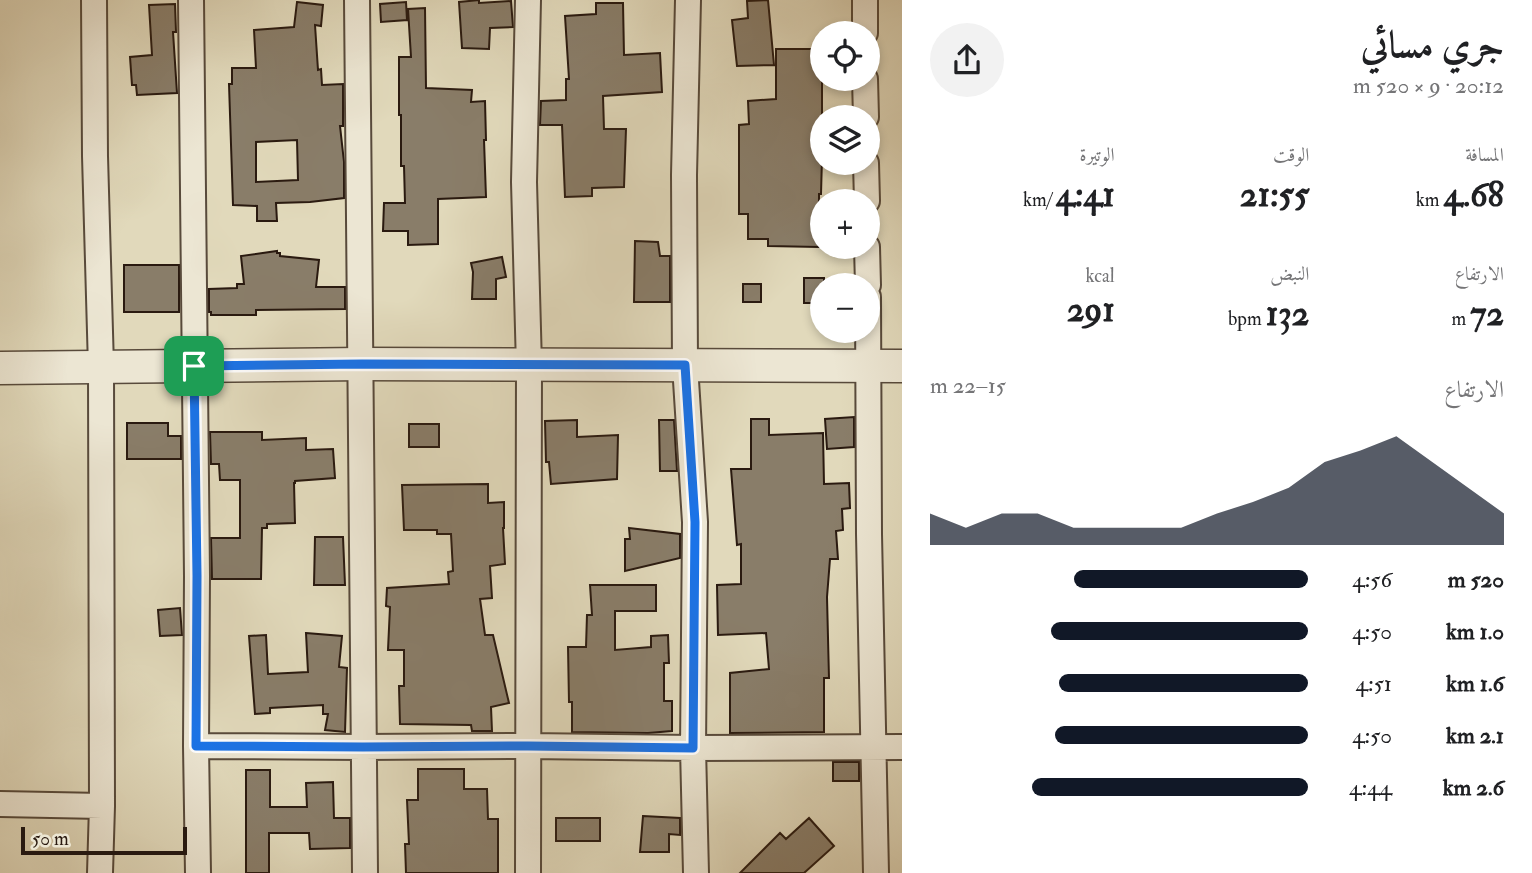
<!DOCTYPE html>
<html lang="ar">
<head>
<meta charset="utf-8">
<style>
	:root { --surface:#fff; --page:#f2f2f2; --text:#202124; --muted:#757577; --accent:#111827 }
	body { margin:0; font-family:"IM FELL Double Pica",Amiri,serif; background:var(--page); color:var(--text); direction:rtl; height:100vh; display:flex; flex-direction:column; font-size:26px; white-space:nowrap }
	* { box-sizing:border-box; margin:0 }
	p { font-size:23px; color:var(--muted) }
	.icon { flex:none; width:38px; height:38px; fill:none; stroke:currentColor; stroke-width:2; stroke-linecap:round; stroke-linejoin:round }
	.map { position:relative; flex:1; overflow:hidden; direction:ltr }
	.side { display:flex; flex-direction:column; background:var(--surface); width:630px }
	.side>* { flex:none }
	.tools { position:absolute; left:810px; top:21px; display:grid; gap:14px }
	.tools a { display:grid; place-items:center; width:70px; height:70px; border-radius:50%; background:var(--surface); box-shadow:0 4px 10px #0003; font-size:35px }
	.scale { position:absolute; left:21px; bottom:18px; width:166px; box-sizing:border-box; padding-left:7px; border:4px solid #2a1a10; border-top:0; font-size:19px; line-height:24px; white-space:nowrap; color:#2a1a10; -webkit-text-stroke:5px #ece6d3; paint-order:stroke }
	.pin { position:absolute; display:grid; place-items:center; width:60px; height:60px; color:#fff; margin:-30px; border-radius:14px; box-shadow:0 4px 10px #0006 }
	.round { display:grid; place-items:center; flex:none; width:74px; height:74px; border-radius:37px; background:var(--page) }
	.head { display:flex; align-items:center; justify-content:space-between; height:119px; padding:0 28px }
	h1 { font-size:38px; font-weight:700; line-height:52px }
	.metrics { display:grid; grid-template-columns:repeat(3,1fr); gap:10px; height:119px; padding:7px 28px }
	.metrics div { display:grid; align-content:center }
	.metrics b { font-size:35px; font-weight:700 }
	.metrics small { font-size:19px; font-weight:400 }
	.metrics p { font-size:19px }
	.chart { height:196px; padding:14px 28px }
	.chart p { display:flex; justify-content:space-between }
	.chart svg { width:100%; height:126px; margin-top:7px; fill:var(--accent); opacity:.7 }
	ul { padding:0 28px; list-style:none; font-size:23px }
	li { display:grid; grid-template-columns:112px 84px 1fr; align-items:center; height:52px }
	li i { height:18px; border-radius:9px; background:var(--accent) }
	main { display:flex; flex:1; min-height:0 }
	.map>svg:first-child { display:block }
	.building { fill:#897d69; stroke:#2a1a10; stroke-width:2; fill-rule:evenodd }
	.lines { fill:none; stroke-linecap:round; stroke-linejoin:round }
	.minor-casing { stroke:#584a3b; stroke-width:28 }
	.tertiary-casing { stroke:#584a3b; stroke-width:35 }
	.minor { stroke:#ece6d3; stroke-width:24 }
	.tertiary { stroke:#ece6d3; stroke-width:32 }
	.route-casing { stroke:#fff; stroke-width:14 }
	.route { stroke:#1a73e8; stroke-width:9 }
</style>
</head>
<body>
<main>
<section class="side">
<div class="head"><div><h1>جري مسائي</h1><p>20:12 · 9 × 520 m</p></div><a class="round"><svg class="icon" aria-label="share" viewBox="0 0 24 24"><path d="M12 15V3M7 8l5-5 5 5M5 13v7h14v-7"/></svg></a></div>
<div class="metrics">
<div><p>المسافة</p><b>4.68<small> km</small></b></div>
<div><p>الوقت</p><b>21:55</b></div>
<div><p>الوتيرة</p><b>4:41<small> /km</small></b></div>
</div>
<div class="metrics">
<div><p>الارتفاع</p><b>72<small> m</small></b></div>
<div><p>النبض</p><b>132<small> bpm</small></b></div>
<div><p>kcal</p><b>291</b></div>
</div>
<div class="chart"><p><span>الارتفاع</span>15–22 m</p>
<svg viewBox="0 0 160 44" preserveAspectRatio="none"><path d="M0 44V33L10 38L20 33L30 33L40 38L50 38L60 38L70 38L80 33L90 29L100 24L110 15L120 11L130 6L140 15L150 24L160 33V44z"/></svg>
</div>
<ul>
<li><b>520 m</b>4:56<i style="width:62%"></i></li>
<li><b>1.0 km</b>4:50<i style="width:68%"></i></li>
<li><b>1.6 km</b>4:51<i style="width:66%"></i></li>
<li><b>2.1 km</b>4:50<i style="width:67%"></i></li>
<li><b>2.6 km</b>4:44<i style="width:73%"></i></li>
</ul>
</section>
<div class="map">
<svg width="902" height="873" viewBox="0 0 902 873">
	<rect width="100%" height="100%" fill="#e1d9bb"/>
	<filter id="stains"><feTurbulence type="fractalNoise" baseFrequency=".00286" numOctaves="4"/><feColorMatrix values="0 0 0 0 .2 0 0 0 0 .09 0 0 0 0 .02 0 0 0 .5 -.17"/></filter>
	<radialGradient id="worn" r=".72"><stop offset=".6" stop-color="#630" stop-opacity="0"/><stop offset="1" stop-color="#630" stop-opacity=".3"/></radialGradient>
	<path class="building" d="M479,0V3L511,1L513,27L490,28L489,49L462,48L459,2Z
		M768,0L774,65L737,66L732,20L748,18L747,1Z
		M297,2L323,5L321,26L315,25L318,70L321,69L322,85L343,84V126H340L344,162V198L310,202L276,203L277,221H257V206L233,205L229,84H232V68H256L254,30L294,27ZM297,140L298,180L256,182V142Z
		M406,2L407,20L381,22L380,4Z
		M596,3H623L624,55L660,53L662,92L603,96L604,129H626L624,187L592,188V196L565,197L562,125H540L541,101L566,100V79H569L565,16L596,14Z
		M175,4L176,32H173L177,93L137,95L136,85H132L130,57L152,55L149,5Z
		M425,8L426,88L472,90L471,102L485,101L486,140H484L486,197L438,199V244L408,245V231H383L384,203H405L404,166H401V115H399V57H411L408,9Z
		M776,49H822V158L821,194H819V247L768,246V239H748V214H739V125L749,124L748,101L776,99Z
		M635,241L658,242L660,256H670V302H634Z
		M277,251V253H280V256L319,260L316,287H345V309L256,310V315H211V312H209V289L237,288V284H244L241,256Z
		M502,257L506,277L496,279V299H472L473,272L471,263Z
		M124,265H179V312H124Z
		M804,278H824V285H822V303H804Z
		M743,284H761V302H743Z
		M854,417V447L827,449L825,419Z
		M751,419H769V435L823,433L824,484L849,483L850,508L842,509L843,530L836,531L838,559H830L827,597L829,678H824V732L730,733V673L769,669L766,633L718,635L717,585L741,584V544L737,545L731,469H751Z
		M577,420V437L618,435L617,479L551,484L549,462H546L545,421Z
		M659,420H674L677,471H660Z
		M127,423H168V436H181V459H127Z
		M409,424H439V447H409Z
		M210,432H262V440L306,438V450L333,449L335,478L295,481V483H294L295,523L267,524V528H262L261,579H212L211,538H240V480H220L219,464H211Z
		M488,484V503L504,502V528H503L505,564L490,566L492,598L480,599L485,635H493L509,703L491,707L492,731H472L471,725L400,724L399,686H404V650H388L390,607L386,606L387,588L449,584L448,572L453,571L451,534H437V530H404L402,485Z
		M629,528L680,534V558L625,571V539H630Z
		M315,537H343L345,585H314Z
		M590,585H656V611H615V650L651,647V636L668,635L669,663H664V701H672V731L648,733L572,732V702H569L568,647H586L587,615H592Z
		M180,608L182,635L160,636L158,610Z
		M306,633L342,636L339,667L347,668L345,732L325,730L328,714H323V705L270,708V713L255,714L249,636L266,635L268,674L308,672Z
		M833,762H859V781H833Z
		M418,769H464V789H487L488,819H498V873H406L405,844H409L407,800H418Z
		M246,770H270V807H307L306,783L333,782L334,818H350V848L310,849L309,833H269V873H246Z
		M643,816L680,818V835L669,834V852H640Z
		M556,818H600V841H556Z
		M809,818L834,846L804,873H740L780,833L786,839Z"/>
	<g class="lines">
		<g class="minor-casing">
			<path id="minor" d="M94,0L95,156L101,367L102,806L100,873
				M191,0L197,576L196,746L198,873
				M357,0L365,873
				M688,0L684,175L685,365L695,522L693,748L696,873
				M865,0V33
				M865,79L866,117
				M866,163L867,201
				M867,247L868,285
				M868,297L869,534L876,873
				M196,746L363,747L528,746L693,748L902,747
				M0,804L102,806
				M528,873L529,366L524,182L528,0"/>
		</g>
		<g class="tertiary-casing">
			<path id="tertiary" d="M0,368L362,364L902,366"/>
		</g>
		<use href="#minor" class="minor"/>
		<use href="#tertiary" class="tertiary"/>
	</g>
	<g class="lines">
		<g class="route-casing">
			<path id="route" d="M362,364L685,365L695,522L693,748L528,746L363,747L196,746L197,576L194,366Z"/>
		</g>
		<use href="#route" class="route"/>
	</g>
	<rect width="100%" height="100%" filter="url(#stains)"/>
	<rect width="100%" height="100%" fill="url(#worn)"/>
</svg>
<div class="tools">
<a><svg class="icon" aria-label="locate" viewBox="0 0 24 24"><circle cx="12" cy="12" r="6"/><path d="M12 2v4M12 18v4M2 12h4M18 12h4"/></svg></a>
<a><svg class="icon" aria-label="layers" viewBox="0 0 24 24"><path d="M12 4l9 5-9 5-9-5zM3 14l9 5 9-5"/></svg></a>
<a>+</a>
<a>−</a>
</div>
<div class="scale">50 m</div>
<div class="pin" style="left:194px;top:366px;background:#1e9e55"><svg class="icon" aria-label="arrive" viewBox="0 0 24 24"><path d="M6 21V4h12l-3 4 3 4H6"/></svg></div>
</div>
</main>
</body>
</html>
